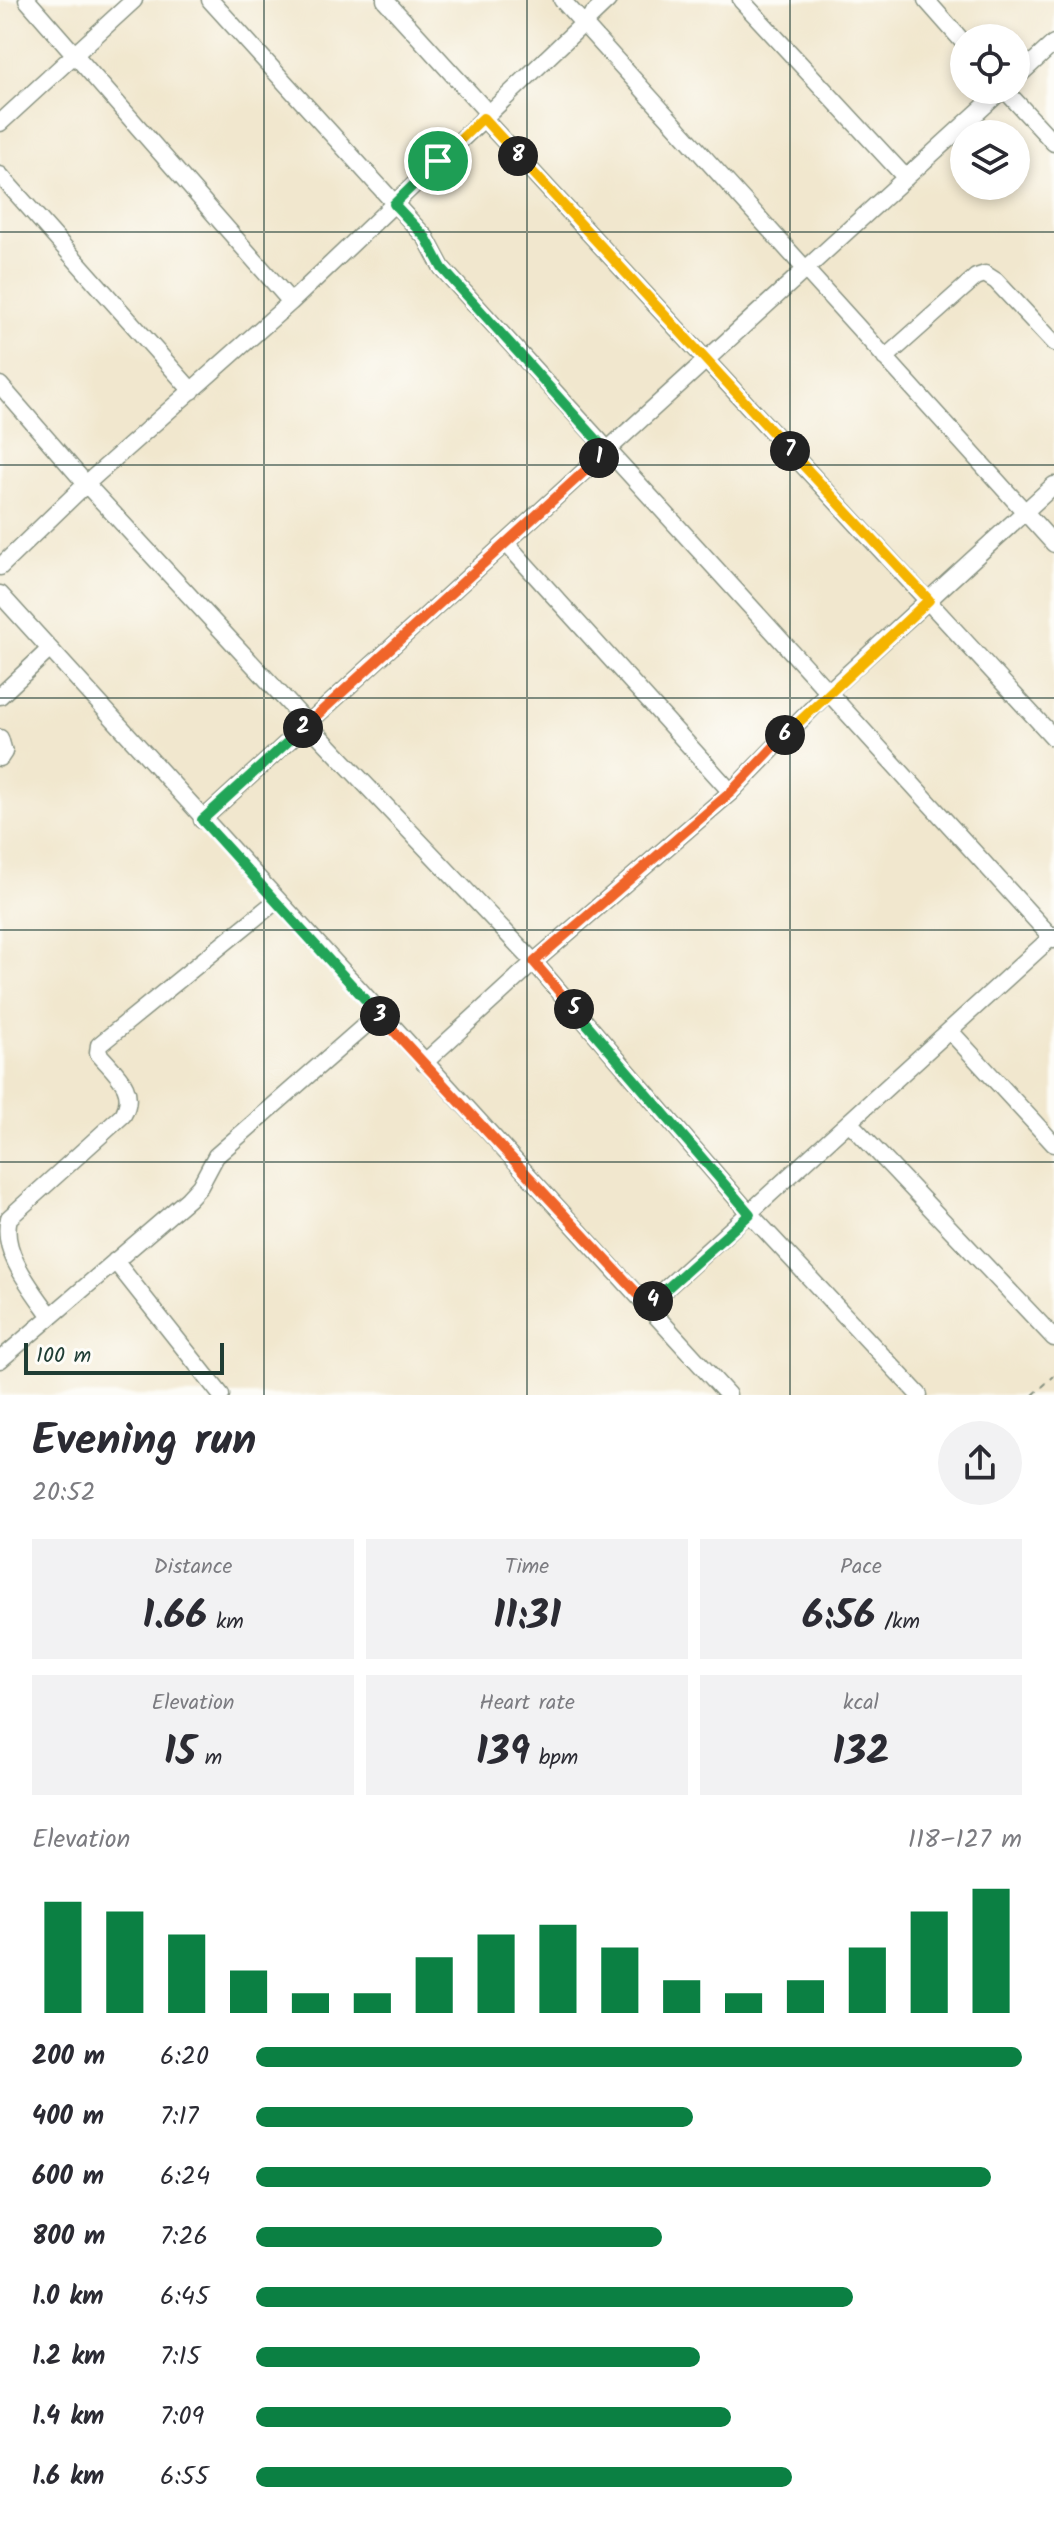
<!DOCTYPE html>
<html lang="en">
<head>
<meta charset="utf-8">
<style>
	:root { --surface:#fff; --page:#f2f2f3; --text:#2b2b33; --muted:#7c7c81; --accent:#0b8043 }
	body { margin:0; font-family:Kalam,sans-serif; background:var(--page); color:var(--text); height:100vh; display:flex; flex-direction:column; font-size:30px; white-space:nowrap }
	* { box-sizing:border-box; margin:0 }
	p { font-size:26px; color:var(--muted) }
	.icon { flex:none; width:44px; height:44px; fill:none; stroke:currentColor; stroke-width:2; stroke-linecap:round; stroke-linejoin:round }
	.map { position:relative; height:1395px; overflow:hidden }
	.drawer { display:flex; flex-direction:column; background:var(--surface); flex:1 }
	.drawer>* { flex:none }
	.tools { position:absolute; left:950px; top:24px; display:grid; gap:16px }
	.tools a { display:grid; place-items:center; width:80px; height:80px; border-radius:50%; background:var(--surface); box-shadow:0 4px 12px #0003; font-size:40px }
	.scale { position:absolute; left:24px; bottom:20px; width:200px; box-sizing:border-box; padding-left:8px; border:4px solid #1f3d34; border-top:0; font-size:22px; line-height:28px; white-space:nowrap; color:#1f3d34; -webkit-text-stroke:6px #fdfcf7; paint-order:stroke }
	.pin { position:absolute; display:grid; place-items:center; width:68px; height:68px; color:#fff; margin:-34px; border:4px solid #fff; border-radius:50%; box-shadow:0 2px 8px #0007 }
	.km { position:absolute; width:40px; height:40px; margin:-20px; border-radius:50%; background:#222; color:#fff; font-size:22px; line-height:40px; text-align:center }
	.round { display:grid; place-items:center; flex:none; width:84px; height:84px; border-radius:42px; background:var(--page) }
	.head { display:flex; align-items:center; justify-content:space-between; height:136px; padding:0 32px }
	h1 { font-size:44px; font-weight:700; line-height:60px }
	.figures { display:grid; grid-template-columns:repeat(3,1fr); gap:12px; height:136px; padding:8px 32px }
	.figures div { display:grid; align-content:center; border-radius:0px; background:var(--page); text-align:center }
	.figures b { font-size:40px; font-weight:700 }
	.figures small { font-size:22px; font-weight:400 }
	.figures p { font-size:22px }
	.chart { height:224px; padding:16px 32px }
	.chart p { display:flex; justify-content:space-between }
	.chart svg { width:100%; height:144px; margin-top:8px; stroke:var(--accent); stroke-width:6 }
	ul { padding:0 32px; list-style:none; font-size:26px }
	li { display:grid; grid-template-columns:128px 96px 1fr; align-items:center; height:60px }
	li i { height:20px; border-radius:10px; background:var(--accent) }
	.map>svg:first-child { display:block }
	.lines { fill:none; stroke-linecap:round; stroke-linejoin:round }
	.minor-casing { stroke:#889281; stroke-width:19 }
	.path { stroke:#889281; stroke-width:2; stroke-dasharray:6 6; stroke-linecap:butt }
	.minor { stroke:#fff; stroke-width:16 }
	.split-1-casing { stroke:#fff; stroke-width:16 }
	.split-2-casing { stroke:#fff; stroke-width:16 }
	.split-3-casing { stroke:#fff; stroke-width:16 }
	.split-4-casing { stroke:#fff; stroke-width:16 }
	.split-5-casing { stroke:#fff; stroke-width:16 }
	.split-6-casing { stroke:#fff; stroke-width:16 }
	.split-7-casing { stroke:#fff; stroke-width:16 }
	.split-8-casing { stroke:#fff; stroke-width:16 }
	.split-9-casing { stroke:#fff; stroke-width:16 }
	.split-1 { stroke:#22a559; stroke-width:10 }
	.split-2 { stroke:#f0652b; stroke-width:10 }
	.split-3 { stroke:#22a559; stroke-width:10 }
	.split-4 { stroke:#f0652b; stroke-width:10 }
	.split-5 { stroke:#22a559; stroke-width:10 }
	.split-6 { stroke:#f0652b; stroke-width:10 }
	.split-7 { stroke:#f5b400; stroke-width:10 }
	.split-8 { stroke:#f5b400; stroke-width:10 }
	.split-9 { stroke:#f5b400; stroke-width:10 }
	.grid { fill:none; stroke:#1f3d34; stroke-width:2; stroke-opacity:0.55 }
</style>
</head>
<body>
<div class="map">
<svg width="1054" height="1395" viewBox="0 0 1054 1395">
	<rect width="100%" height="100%" fill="#fdfcf7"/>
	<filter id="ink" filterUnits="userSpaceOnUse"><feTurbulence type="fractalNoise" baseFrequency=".0125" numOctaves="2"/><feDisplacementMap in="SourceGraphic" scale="16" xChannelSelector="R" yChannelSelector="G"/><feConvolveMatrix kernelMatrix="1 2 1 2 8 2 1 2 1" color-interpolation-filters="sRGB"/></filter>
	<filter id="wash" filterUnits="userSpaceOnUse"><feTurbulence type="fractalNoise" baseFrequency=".006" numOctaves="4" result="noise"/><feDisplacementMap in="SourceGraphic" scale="32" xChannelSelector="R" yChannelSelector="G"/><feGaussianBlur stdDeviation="1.8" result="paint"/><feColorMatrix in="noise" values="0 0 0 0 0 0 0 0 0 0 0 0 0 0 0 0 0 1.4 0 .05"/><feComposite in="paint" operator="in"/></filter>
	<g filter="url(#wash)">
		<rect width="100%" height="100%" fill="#f1e7ce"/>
	</g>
	<g filter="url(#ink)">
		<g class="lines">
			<g class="minor-casing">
				<path id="minor" d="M27,0L291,302
					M210,0L426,238L442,268L1054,940
					M385,0L488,113
					M562,0L1054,544
					M741,0L906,178
					M926,0L964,43
					M1016,78L1054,43
					M1005,90L1054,143
					M483,118L1054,738
					M0,123L134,0
					M0,175L192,391
					M885,358L976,277L985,274L996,281L1054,343
					M0,385L86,484L308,724L534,962L750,1214L919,1395
					M506,543L731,792
					M0,567L86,484L291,302L608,0
					M0,594L728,1395
					M0,696L50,649
					M0,738L4,752L0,758
					M202,820L1002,90
					M950,1031L1054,1144
					M424,1063L534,962L731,792L827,693L1054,485
					M849,1122L1054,1338
					M115,1261L221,1395
					M648,1305L1054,935
					M50,1315C31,1288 0,1251 9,1218L123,1115C138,1089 115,1073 98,1053L99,1045L276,901
					M0,1360L188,1199L200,1186L216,1156L378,1014"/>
			</g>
			<path class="path" d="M1033,1395L1054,1376"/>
			<use href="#minor" class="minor"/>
		</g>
	</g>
	<g class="lines" filter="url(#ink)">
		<g class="split-1-casing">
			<path id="split-1" d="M438,161L394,204L426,238L442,268L607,451L599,458"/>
		</g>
		<g class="split-2-casing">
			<path id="split-2" d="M303,728L599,458"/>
		</g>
		<g class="split-3-casing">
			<path id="split-3" d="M303,728L202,820L380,1016"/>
		</g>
		<g class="split-4-casing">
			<path id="split-4" d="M380,1016L648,1305L653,1301"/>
		</g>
		<g class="split-5-casing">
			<path id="split-5" d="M574,1009L750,1214L653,1301"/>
		</g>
		<g class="split-6-casing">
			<path id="split-6" d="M574,1009L534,962L731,792L785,735"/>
		</g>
		<g class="split-7-casing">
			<path id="split-7" d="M785,735L929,600L790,451"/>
		</g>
		<g class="split-8-casing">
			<path id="split-8" d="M518,156L790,451"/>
		</g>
		<g class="split-9-casing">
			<path id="split-9" d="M438,161L483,118L518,156"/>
		</g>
		<use href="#split-1" class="split-1"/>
		<use href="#split-2" class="split-2"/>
		<use href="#split-3" class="split-3"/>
		<use href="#split-4" class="split-4"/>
		<use href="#split-5" class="split-5"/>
		<use href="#split-6" class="split-6"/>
		<use href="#split-7" class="split-7"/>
		<use href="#split-8" class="split-8"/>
		<use href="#split-9" class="split-9"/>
	</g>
	<path class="grid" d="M264,0V1395M527,0V1395M790,0V1395M0,232H1054M0,465H1054M0,698H1054M0,930H1054M0,1162H1054"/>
</svg>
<div class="tools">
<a><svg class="icon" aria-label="locate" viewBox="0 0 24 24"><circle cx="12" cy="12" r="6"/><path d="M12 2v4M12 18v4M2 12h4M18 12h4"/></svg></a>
<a><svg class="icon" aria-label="layers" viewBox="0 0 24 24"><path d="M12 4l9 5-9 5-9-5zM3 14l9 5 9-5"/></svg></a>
</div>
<div class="scale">100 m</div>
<div class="pin" style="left:438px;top:161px;background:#1e9e55"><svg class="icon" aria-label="arrive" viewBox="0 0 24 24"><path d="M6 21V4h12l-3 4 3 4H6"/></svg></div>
<b class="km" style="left:599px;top:458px">1</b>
<b class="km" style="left:303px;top:728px">2</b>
<b class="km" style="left:380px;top:1016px">3</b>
<b class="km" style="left:653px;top:1301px">4</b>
<b class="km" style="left:574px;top:1009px">5</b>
<b class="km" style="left:785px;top:735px">6</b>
<b class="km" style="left:790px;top:451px">7</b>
<b class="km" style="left:518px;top:156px">8</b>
</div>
<section class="drawer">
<div class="head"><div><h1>Evening run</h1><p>20:52</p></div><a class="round"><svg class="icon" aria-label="share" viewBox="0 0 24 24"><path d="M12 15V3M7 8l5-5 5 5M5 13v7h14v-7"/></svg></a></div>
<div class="figures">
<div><p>Distance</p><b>1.66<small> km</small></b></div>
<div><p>Time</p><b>11:31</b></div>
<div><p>Pace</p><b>6:56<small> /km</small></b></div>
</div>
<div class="figures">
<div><p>Elevation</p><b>15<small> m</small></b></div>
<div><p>Heart rate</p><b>139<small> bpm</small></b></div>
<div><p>kcal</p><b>132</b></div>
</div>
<div class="chart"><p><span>Elevation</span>118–127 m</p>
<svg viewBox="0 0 160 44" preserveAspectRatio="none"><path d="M5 44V10M15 44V13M25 44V20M35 44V31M45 44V38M55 44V38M65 44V27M75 44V20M85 44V17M95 44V24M105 44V34M115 44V38M125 44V34M135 44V24M145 44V13M155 44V6"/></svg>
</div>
<ul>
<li><b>200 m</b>6:20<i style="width:100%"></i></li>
<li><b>400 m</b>7:17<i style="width:57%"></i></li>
<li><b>600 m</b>6:24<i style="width:96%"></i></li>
<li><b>800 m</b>7:26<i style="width:53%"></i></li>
<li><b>1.0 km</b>6:45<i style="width:78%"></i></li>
<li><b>1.2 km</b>7:15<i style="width:58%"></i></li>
<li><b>1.4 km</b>7:09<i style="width:62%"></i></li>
<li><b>1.6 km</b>6:55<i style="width:70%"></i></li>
</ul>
</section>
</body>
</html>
